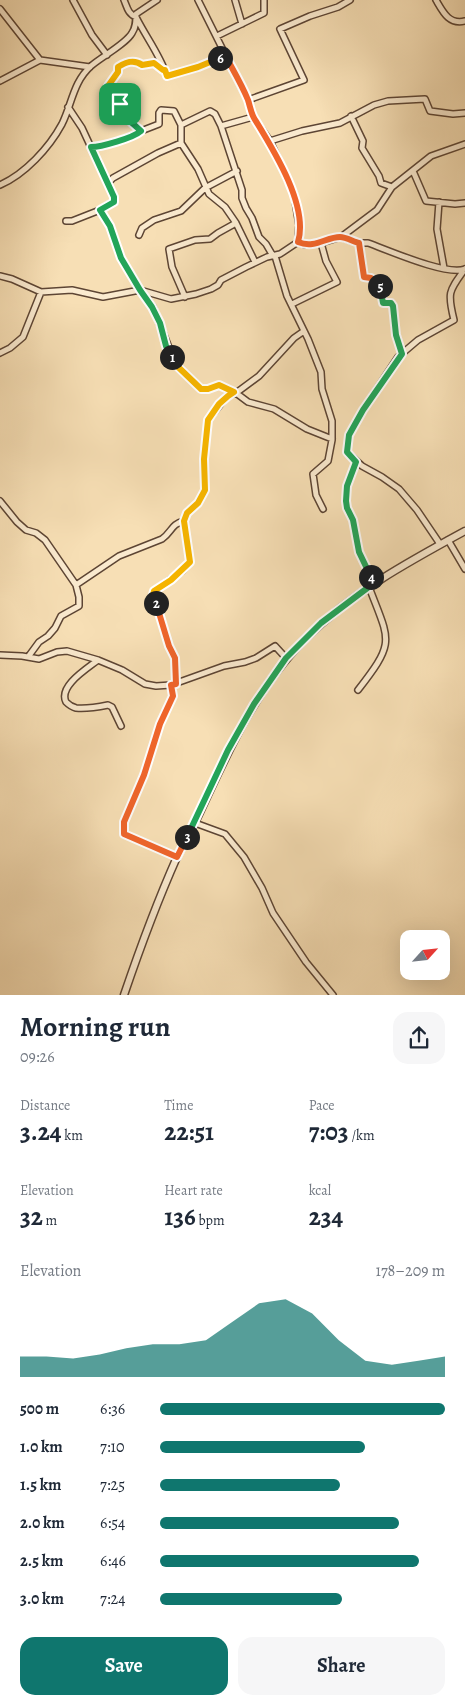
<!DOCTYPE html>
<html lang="en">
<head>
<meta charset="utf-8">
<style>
	:root { --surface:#fff; --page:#f6f6f7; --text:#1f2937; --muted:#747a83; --accent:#0f766e }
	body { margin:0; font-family:Alegreya,serif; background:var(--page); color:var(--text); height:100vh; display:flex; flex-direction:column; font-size:19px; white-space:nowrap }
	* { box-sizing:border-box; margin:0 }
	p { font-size:16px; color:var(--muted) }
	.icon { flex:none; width:28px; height:28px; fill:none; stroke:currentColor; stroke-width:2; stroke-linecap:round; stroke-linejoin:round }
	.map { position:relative; height:995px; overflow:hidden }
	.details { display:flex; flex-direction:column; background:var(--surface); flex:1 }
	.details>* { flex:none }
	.needle { width:32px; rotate:63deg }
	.controls { position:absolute; left:400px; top:930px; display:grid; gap:10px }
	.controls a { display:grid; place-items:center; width:50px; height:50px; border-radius:10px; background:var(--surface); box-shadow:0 5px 20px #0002; font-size:25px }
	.pin { position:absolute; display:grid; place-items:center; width:42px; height:42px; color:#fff; margin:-21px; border-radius:10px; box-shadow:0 2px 8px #0006 }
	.km { position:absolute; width:25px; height:25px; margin:-12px; border-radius:50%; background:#222; color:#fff; font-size:14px; line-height:25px; text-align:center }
	.round { display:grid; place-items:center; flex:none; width:52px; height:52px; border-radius:15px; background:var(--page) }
	.headline { display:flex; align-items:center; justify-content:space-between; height:85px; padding:0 20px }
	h1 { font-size:28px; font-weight:700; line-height:38px }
	.metrics { display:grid; grid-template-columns:repeat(3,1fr); gap:8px; height:85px; padding:5px 20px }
	.metrics div { display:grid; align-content:center }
	.metrics b { font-size:25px; font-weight:700 }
	.metrics small { font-size:14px; font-weight:400 }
	.metrics p { font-size:14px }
	.chart { height:140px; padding:10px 20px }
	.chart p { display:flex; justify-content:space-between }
	.chart svg { width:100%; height:90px; margin-top:5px; fill:var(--accent); opacity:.7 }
	.action { display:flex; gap:10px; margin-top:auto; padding:10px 20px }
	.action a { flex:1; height:58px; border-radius:15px; background:var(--accent); color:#fff; font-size:20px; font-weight:700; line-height:58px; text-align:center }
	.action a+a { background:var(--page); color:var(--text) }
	ul { padding:0 20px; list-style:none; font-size:16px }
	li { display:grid; grid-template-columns:80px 60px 1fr; align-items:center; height:38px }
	li i { height:12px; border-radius:6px; background:var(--accent) }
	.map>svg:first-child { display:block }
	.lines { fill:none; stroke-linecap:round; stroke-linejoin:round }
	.minor-casing { stroke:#5d4534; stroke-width:8 }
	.tertiary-casing { stroke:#5d4534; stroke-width:9 }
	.minor { stroke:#faeacf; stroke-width:5 }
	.tertiary { stroke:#faeacf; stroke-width:6 }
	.split-1-casing { stroke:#fff; stroke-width:10 }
	.split-2-casing { stroke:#fff; stroke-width:10 }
	.split-3-casing { stroke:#fff; stroke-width:10 }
	.split-4-casing { stroke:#fff; stroke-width:10 }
	.split-5-casing { stroke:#fff; stroke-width:10 }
	.split-6-casing { stroke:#fff; stroke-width:10 }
	.split-7-casing { stroke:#fff; stroke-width:10 }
	.split-1 { stroke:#22a559; stroke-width:6 }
	.split-2 { stroke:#f5b400; stroke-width:6 }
	.split-3 { stroke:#f0652b; stroke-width:6 }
	.split-4 { stroke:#22a559; stroke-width:6 }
	.split-5 { stroke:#22a559; stroke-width:6 }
	.split-6 { stroke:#f0652b; stroke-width:6 }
	.split-7 { stroke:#f5b400; stroke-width:6 }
</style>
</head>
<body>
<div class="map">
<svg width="465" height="995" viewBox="0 0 465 995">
	<rect width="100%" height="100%" fill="#f7dfb5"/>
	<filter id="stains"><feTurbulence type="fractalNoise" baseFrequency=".004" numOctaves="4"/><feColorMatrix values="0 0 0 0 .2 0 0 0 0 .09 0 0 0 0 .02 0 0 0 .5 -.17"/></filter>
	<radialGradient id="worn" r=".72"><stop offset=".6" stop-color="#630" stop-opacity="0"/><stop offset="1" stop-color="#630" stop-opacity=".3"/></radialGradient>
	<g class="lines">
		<g class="minor-casing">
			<path id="minor" d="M73,0L92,35L107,55
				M124,0C127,7 128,14 136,17C146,37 160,55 167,76L198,67L225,55
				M198,0L248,100L253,117L270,141L294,194L299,225L298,242L305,245L321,243L341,237L377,210L392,187L431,156L465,144
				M235,0L242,24
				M436,0C443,12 449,25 465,21
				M0,9L40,60
				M217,36L264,13V0
				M165,70H163L154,63L142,65C134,59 126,62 118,67V72L108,86L131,122L141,131L159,124V113L161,110L174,111L181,125L210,111L215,114L221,126L242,190V198L246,208L252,218L259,237L266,244L273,256
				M0,81L40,60L90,67
				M248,100L304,80L280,29L310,16L338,7L350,0
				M68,107L82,128L114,197L113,202L100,210L110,226L121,258L140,290L153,307L175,363L201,389H208L219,385L234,392
				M351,116L363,141L362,148L379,176L381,183L392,187
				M221,126L253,117
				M270,141L302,131L340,123L374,105L388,101L425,99L430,111L453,114L465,113
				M181,143L198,169L209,194L225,207L236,223L255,262
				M91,147C101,147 133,138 141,131
				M413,171L426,201L455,204L465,203
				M108,183L113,178L158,153L181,143V125
				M0,185C25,174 49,148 62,124C72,104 73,82 91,66C101,57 126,44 132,33C136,27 136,21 136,14L157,0
				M439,202L437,229L444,268
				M66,221H72L100,210
				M139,235L142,228L154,220L181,211L205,188L237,171
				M341,237L358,243H368C388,250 446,276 465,269
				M359,243L364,277L371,278L380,286L383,303H391L393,306L395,330L402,354
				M275,256L287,296L308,339L321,372L322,389L332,421V440L328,461L313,474L316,495L323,509
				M0,276L12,279L41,292L72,290L103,297L140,290L171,299L196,294L211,289L218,285L221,280L246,267L267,257L280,254L298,242
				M185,297L172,267L169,249L195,240L210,239L218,233L236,223
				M292,304L337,282L326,261L321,243
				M0,353L10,348L23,337L41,292
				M236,393L248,402L274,409L307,429L332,439
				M356,462L347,486V508L353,520L359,552L374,583
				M0,501L17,522L26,530L36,533L45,540L76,585L79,597V606L61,616L55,628L48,636L39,642L28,657
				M448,540L465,569
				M440,544L417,510L399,489L382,477L362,466L347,452L349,435L363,410L398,357L418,340L454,320C447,292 449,291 465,269
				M76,585L119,556L162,539C172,532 171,524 184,521
				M0,655L22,656L39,659L57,652L67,651L98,660
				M176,684L175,658L169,646L153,595L154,591L182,571L190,562L184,521L187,513L198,503L205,490L204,459L208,420L227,396L236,393L259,376L294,338L304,331
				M171,685L173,696L160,724L144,775L124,822V834L177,857
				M358,690C396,641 390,642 369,587
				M121,726L112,707L108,705C98,707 86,709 76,708C72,707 69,705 66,702C58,686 88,668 98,660L122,670L145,684L156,686L171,685L224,666L245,662L256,658L275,646L286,658
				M195,823L225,834L244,857L262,888L273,913L306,962L333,995"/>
		</g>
		<g class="tertiary-casing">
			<path id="tertiary" d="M124,995C140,948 157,902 177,857C185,841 194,826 201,810C229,749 257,687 305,639C351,593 408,562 465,531"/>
		</g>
		<use href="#minor" class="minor"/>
		<use href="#tertiary" class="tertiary"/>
	</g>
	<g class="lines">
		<g class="split-1-casing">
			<path id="split-1" d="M120,104L131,122L141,131C133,138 101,147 91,147L114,197V202L100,210L110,226L121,258L140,290L152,307L160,323L166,346L172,357"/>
		</g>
		<g class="split-2-casing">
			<path id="split-2" d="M156,603L153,595L154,591L171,580L190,562L184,521L187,513L198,503L205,490L204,459L208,420L219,404L228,396L234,392L219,385L208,389H201L174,363L172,357"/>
		</g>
		<g class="split-3-casing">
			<path id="split-3" d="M156,603L169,646L175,658L176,684L171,685L173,696L160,724L144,775L124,822V834L177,857L187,837"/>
		</g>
		<g class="split-4-casing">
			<path id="split-4" d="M187,837L228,750L254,704L286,658L321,623L374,583L371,577"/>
		</g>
		<g class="split-5-casing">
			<path id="split-5" d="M371,577L359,552L353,520L347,508L346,501L347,486L356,462L347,452L349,435L363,410L402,354L396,335L393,306L391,303H383L380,286"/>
		</g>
		<g class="split-6-casing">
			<path id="split-6" d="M220,58L225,55C233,70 242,85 248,100C250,106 251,113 254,118C273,149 309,206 298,242C315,249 326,237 340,237C346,237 354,242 359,243L364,277L371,278L380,286"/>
		</g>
		<g class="split-7-casing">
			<path id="split-7" d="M120,104L108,86L118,72V67C126,62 134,59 142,65L154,63L163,70H165L167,76L198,67L220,58"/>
		</g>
		<use href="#split-1" class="split-1"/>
		<use href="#split-2" class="split-2"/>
		<use href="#split-3" class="split-3"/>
		<use href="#split-4" class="split-4"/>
		<use href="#split-5" class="split-5"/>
		<use href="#split-6" class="split-6"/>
		<use href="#split-7" class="split-7"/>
	</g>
	<rect width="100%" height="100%" filter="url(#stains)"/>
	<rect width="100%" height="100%" fill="url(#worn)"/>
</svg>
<div class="controls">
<a><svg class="needle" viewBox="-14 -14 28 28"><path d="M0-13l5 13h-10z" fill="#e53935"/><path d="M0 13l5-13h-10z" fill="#747a83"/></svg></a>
</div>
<div class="pin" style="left:120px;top:104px;background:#1e9e55"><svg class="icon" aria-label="arrive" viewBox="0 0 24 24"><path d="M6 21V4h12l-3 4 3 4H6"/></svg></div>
<b class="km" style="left:172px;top:357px">1</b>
<b class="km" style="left:156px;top:603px">2</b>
<b class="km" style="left:187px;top:837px">3</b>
<b class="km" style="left:371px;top:577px">4</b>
<b class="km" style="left:380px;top:286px">5</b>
<b class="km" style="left:220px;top:58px">6</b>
</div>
<section class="details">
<div class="headline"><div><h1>Morning run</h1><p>09:26</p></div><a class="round"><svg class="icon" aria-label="share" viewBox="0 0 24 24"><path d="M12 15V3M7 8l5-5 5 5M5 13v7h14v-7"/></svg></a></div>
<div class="metrics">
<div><p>Distance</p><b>3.24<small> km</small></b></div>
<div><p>Time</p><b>22:51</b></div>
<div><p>Pace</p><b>7:03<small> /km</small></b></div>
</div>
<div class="metrics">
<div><p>Elevation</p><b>32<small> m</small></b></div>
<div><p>Heart rate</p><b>136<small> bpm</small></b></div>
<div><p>kcal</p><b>234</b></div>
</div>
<div class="chart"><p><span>Elevation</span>178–209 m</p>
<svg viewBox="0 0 160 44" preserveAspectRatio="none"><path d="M0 44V34L10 34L20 35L30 33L40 30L50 28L60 28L70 26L80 17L90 8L100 6L110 13L120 26L130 36L140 38L150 36L160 34V44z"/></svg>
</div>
<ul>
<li><b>500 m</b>6:36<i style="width:100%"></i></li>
<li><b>1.0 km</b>7:10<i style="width:72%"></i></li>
<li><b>1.5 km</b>7:25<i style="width:63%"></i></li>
<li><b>2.0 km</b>6:54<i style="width:84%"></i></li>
<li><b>2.5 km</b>6:46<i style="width:91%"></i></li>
<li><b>3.0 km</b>7:24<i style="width:64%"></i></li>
</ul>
<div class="action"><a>Save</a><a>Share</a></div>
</section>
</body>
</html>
